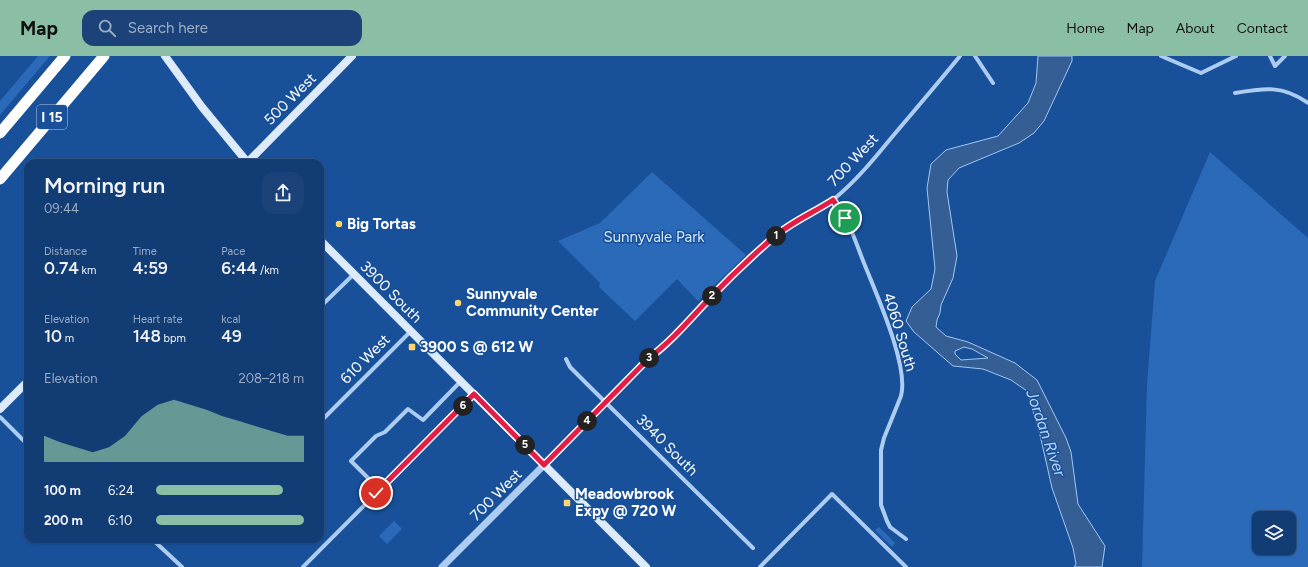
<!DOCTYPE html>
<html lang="en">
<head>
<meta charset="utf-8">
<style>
	:root { --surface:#123c74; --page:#1b4379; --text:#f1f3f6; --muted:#9cadc5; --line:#315686; --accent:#8abfa5 }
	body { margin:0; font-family:Figtree,sans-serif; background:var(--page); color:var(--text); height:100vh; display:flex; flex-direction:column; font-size:15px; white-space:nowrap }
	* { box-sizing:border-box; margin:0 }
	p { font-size:13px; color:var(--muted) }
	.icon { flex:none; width:22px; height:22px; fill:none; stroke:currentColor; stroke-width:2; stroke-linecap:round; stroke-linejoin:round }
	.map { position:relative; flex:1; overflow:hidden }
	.details { position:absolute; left:24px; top:103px; width:300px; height:384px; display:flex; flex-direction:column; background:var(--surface); border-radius:12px; box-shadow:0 1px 3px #0004,0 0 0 1px var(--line) }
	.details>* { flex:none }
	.buttons { position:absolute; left:1252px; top:455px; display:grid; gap:8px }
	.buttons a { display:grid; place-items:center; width:44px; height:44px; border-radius:8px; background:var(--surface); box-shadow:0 1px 3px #0004,0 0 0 1px var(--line); font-size:20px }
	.pin { position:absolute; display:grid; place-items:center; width:34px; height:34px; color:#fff; margin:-17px; border:2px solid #fff; border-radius:50%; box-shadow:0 1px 4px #0007 }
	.km { position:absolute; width:20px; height:20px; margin:-10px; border-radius:50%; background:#222; color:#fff; font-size:11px; line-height:20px; text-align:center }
	.round { display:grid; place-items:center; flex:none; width:42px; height:42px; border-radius:12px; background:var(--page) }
	.headline { display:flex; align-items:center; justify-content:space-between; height:68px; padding:0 20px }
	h1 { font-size:22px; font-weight:600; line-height:30px }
	.figures { display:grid; grid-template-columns:repeat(3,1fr); gap:6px; height:68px; padding:4px 20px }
	.figures div { display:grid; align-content:center }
	.figures b { font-size:17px; font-weight:600 }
	.figures small { font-size:11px; font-weight:400 }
	.figures p { font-size:11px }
	.chart { height:112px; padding:8px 20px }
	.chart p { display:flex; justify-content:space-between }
	.chart svg { width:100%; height:72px; margin-top:4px; fill:var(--accent); opacity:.7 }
	ul { padding:0 20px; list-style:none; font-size:13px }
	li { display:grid; grid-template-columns:64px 48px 1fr; align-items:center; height:30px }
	li i { height:10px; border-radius:5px; background:var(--accent) }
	header { display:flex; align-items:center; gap:24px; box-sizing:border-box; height:56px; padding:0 20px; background:var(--accent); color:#111 }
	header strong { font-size:19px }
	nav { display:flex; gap:22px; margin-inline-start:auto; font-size:14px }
	.search { width:280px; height:36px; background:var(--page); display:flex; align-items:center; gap:10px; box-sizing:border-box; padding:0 14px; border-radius:12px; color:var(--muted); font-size:15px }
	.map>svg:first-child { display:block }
	.green { fill:#2b6ab8; fill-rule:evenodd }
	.water { fill:#355e94; stroke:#a0c7f4; fill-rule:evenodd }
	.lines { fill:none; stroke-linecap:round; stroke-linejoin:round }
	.minor { stroke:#adccf2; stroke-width:4 }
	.tertiary { stroke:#adccf2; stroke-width:7 }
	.secondary { stroke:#dceafc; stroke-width:8 }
	.motorway { stroke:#fff; stroke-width:11 }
	.route-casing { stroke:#fff; stroke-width:8 }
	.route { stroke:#e11d48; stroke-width:5 }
	.poi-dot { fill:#ffd66e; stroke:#18509a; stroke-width:1.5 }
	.labels { text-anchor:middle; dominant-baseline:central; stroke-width:3; stroke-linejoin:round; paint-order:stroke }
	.shield { fill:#18509a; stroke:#bacae1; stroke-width:1 }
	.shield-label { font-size:14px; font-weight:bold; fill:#fff }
	.street-label { font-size:15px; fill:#fff; stroke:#18509a }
	.poi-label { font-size:15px; font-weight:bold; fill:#fff; stroke:#18509a; text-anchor:start }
	.park-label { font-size:15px; fill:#d5e7fc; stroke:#18509a }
	.water-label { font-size:16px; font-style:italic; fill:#bad6f8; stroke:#18509a }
</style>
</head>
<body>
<header>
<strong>Map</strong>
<div class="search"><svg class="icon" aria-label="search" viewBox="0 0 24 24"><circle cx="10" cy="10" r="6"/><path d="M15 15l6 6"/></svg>Search here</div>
<nav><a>Home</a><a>Map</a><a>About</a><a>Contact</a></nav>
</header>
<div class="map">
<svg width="1308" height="511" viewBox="0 0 1308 511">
	<rect width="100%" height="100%" fill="#18509a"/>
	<path class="green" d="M38,0H50L0,59V45Z
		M1210,96L1308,182V511H1142L1147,328L1155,225ZM1259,462H1289V492H1259Z
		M652,116L746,199L698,245L677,223L635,265L599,231L600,227L558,185L600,167Z
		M394,465L402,473L387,488L379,480Z
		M879,471L895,487L892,491L875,474Z"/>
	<path class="water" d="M1038,0H1072V5L1044,65L1034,77L1019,87L959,112L948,124L947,136L957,200L953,222L941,249L940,257L937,264L936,271L946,280L968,286L1015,307L1037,324L1066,382L1071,396L1078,448L1105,490L1102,511H1074L1076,508L1073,492L1052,432L1040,379L1027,335L1011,324L983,313L953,310L914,276L906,265L912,251L931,233L935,213L927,132L931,108L946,94L998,80L1028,47L1036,27ZM964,291L972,293L988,302L961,304L955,298V295Z"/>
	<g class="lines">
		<path class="minor" d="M975,0L993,27
			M1161,0L1201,17L1236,0
			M1270,0L1275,10L1285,0
			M1235,37C1264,32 1283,29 1308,47
			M833,144C838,152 844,159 848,167C855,182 860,198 866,212C878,242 909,311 901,340L884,382L881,394V449L887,465L890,471L906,483
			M320,251L354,218
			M566,303L570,311L589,330L753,492
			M0,361L28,389
			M320,366L411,275
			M544,408L649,302C672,285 690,263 710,243C730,222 751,201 773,182C791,166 816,159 834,143C856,125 874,103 892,81C915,54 938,27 960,0
			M369,423L351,405L376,380L385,376L408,353L423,364L461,325
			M152,483L182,511
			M303,511L474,339
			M760,511L832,438L906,511"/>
		<path class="tertiary" d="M442,511L544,409"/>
		<path class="secondary" d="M165,0L202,51L248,107
			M247,107L352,0
			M320,184L646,511
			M0,353L28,325"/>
		<path class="motorway" d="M0,77L65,0
			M0,123L104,0"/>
	</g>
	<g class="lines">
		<g class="route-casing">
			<path id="route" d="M376,437L474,338L544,409L649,302C672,285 690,263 710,242C730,221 752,200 774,181C791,166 813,157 833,144L845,162"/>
		</g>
		<use href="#route" class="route"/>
	</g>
	<g class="poi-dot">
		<circle cx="339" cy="168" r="4"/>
		<circle cx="458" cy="247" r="4"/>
		<rect x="408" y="287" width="8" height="8" rx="2"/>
		<rect x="563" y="443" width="8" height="8" rx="2"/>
	</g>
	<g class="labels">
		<rect class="shield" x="37" y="49" width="30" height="24" rx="3"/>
		<g class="shield-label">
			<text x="52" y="61">I 15</text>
		</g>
		<g class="street-label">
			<text transform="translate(290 43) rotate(-45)">500 West</text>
			<text transform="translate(853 104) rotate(-47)">700 West</text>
			<text transform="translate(391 236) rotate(45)">3900 South</text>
			<text transform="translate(900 276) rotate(73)">4060 South</text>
			<text transform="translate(365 303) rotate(-45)">610 West</text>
			<text transform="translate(667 389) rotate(45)">3940 South</text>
			<text transform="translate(496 439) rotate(-45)">700 West</text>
		</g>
		<g class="poi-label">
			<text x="347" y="168">Big Tortas</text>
			<text x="466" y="238">Sunnyvale<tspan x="466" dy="17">Community Center</tspan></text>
			<text x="420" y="291">3900 S @ 612 W</text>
			<text x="575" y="438">Meadowbrook<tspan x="575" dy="17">Expy @ 720 W</tspan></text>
		</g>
		<g class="park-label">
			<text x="654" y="181">Sunnyvale Park</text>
		</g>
		<g class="water-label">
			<text transform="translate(1046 377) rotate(71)">Jordan River</text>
		</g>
	</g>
</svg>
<div class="buttons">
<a><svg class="icon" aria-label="layers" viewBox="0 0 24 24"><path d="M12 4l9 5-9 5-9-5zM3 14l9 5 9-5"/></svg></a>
</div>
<div class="pin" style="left:845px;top:162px;background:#1e9e55"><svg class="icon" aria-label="arrive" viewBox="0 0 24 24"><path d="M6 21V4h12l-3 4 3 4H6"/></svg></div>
<div class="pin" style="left:376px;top:437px;background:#d93025"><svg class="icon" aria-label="check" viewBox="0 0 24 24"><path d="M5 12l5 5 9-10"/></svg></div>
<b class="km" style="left:776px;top:180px">1</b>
<b class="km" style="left:712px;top:240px">2</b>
<b class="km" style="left:649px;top:302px">3</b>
<b class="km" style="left:587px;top:365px">4</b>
<b class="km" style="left:525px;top:389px">5</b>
<b class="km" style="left:463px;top:350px">6</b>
<section class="details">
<div class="headline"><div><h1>Morning run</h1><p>09:44</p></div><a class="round"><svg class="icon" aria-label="share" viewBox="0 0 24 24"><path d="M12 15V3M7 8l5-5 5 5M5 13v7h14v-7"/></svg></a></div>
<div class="figures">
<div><p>Distance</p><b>0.74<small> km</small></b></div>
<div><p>Time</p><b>4:59</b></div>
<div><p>Pace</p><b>6:44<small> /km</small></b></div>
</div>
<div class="figures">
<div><p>Elevation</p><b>10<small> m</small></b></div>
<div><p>Heart rate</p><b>148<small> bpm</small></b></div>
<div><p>kcal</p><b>49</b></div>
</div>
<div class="chart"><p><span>Elevation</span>208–218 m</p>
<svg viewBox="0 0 160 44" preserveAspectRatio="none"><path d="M0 44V28L10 32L20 35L30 38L40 35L50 28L60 16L70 9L80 6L90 9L100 12L110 16L120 19L130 22L140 25L150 28L160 28V44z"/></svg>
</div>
<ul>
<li><b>100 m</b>6:24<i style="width:86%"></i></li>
<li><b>200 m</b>6:10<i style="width:100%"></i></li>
</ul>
</section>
</div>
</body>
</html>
